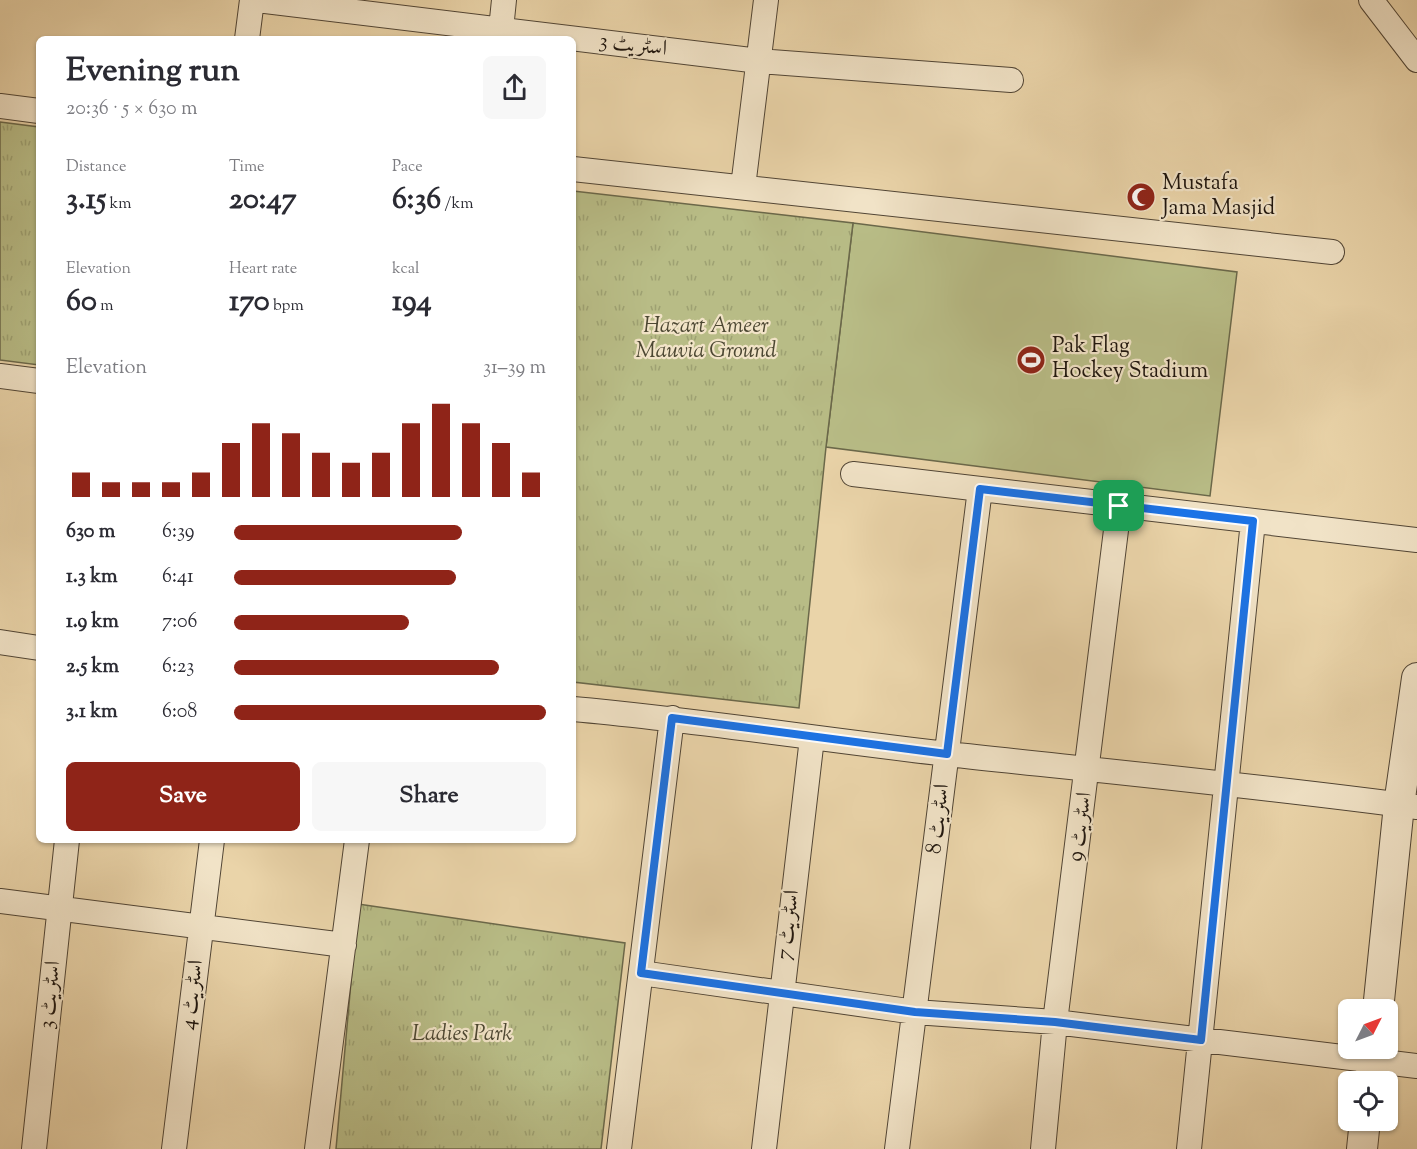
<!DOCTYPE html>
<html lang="en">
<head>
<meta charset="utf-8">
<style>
	:root { --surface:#fff; --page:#f7f7f7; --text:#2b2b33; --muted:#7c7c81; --accent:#8f2418 }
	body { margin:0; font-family:"Sorts Mill Goudy",Amiri,serif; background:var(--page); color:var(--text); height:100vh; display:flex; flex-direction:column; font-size:22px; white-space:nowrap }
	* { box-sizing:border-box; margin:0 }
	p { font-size:20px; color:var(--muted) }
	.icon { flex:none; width:33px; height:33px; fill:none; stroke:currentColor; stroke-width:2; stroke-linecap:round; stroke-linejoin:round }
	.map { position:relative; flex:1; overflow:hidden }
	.details { position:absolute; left:36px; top:36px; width:540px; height:807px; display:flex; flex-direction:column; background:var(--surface); border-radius:9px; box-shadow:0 2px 4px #0004 }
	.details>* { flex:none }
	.needle { width:39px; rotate:48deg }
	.fabs { position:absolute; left:1338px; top:999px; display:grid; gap:12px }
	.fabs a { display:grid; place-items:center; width:60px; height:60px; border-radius:9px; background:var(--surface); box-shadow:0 2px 4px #0004; font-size:30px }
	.pin { position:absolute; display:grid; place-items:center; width:51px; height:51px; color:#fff; margin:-26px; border-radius:12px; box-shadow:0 3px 9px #0006 }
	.round { display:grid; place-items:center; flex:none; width:63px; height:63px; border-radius:9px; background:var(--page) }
	.summary { display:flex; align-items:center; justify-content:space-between; height:102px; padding:0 30px }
	h1 { font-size:33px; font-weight:800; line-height:45px }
	.figures { display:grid; grid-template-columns:repeat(3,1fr); gap:9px; height:102px; padding:6px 30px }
	.figures div { display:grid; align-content:center }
	.figures b { font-size:30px; font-weight:800 }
	.figures small { font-size:16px; font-weight:400 }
	.figures p { font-size:16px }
	.chart { height:168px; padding:12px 30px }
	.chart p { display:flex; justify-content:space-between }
	.chart svg { width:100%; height:108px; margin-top:6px; stroke:var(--accent); stroke-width:6 }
	.button { display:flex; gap:12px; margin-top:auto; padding:12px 30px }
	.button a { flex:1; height:69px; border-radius:9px; background:var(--accent); color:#fff; font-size:24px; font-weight:800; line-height:69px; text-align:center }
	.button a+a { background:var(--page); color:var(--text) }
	ul { padding:0 30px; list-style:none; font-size:20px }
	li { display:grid; grid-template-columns:96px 72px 1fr; align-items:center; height:45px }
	li i { height:15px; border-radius:8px; background:var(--accent) }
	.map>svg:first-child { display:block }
	.green { fill:#b8bc86; stroke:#6b684a; stroke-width:1.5 }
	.park { fill:url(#park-tufts); stroke:#6b684a; stroke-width:1.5 }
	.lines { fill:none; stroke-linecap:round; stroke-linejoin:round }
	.minor-casing { stroke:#514535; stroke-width:26 }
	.tertiary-casing { stroke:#514535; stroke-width:32 }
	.minor { stroke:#f1e3c7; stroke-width:24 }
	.tertiary { stroke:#f1e3c7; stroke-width:30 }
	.route-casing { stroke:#fff; stroke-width:12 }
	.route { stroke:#1a73e8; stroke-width:8 }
	.labels { text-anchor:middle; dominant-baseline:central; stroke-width:4.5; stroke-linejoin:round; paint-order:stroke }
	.street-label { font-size:22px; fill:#1e150e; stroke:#f1e3c7 }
	.poi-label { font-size:22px; fill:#1e150e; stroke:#f1e3c7; text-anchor:start }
	.park-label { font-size:22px; font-style:italic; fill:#4c4732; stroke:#f1e3c7 }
</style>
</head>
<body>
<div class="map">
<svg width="1417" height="1149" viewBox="0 0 1417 1149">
	<defs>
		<pattern id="park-tufts" width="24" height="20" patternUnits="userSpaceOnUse" patternTransform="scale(1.5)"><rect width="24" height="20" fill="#b8bc86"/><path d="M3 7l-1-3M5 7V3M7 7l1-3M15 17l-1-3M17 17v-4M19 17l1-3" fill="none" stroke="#9ea172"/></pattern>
	</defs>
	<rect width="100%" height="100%" fill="#ead4a9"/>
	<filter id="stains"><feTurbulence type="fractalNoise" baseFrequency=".00333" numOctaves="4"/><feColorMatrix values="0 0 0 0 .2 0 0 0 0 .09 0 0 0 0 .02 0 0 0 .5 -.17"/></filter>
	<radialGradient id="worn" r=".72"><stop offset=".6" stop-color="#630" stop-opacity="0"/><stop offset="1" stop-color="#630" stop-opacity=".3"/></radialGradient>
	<path class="green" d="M853,223L1237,272L1210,496L826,447Z"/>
	<path class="park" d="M0,122L39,127V365L0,360Z
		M573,191L853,223L826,447L799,708L573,682Z
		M358,904L625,943L601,1149H336Z"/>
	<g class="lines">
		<g class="minor-casing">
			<path id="minor" d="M257,0L759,61L1011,80
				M1371,0L1417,60
				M247,39L252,0
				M500,39L504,0
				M0,106L39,111
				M573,169L1332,252
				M743,187L766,0
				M0,376L39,381
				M853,474L1417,540
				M0,642L39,648
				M573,709C698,720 822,740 947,754C1104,771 1261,786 1417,807
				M0,901L344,945
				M641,973L915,1012L1055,1022L1417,1066
				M34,1149L67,840
				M174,1149L212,840
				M317,1149L357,840
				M619,1149L672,718
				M764,1149L812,738
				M897,1149L980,489
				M1043,1149L1055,1022L1119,506
				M1189,1149L1253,521"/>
		</g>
		<g class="tertiary-casing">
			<path id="tertiary" d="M1378,1010L1399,805L1417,678
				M1370,1082L1374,1048
				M1362,1149L1365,1120"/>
		</g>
		<use href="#minor" class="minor"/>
		<use href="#tertiary" class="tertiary"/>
	</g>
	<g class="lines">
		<g class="route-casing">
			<path id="route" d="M980,489L1253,521L1201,1040L1055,1022L915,1012L641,973L672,718L947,754Z"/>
		</g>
		<use href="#route" class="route"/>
	</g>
	<defs>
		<g id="mosque-disc" transform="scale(1.5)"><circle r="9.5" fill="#8f2418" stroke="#f1e3c7"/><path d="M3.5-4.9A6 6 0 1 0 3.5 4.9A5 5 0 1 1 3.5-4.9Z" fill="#fff"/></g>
		<g id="stadium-disc" transform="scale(1.5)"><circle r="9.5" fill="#8f2418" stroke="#f1e3c7"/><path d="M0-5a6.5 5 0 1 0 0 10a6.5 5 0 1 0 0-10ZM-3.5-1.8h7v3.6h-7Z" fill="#fff"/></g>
	</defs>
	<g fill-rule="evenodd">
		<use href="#mosque-disc" x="1141" y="197"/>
		<use href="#stadium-disc" x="1031" y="360"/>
	</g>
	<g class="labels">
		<g class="street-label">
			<text transform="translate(633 46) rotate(7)">اسٹریٹ 3</text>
			<text transform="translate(939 819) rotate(-83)">اسٹریٹ 8</text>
			<text transform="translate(1081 827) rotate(-82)">اسٹریٹ 9</text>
			<text transform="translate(789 925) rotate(-83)">اسٹریٹ 7</text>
			<text transform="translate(51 995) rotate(-84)">اسٹریٹ 3</text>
			<text transform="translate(193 995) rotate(-83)">اسٹریٹ 4</text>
		</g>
		<g class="poi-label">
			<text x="1162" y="184">Mustafa<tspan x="1162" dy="25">Jama Masjid</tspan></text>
			<text x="1052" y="347">Pak Flag<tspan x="1052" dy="25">Hockey Stadium</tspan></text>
		</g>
		<g class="park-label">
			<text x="706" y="327">Hazart Ameer<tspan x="706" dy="25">Mauvia Ground</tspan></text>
			<text x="462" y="1035">Ladies Park</text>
		</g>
	</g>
	<rect width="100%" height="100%" filter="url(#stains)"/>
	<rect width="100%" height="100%" fill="url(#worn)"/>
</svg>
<div class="fabs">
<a><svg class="needle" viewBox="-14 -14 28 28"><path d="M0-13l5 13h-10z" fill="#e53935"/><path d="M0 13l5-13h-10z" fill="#7c7c81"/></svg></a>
<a><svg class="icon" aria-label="locate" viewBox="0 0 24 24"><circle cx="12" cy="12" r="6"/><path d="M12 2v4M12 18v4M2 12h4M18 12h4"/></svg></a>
</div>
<div class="pin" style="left:1119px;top:506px;background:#1e9e55"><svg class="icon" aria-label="arrive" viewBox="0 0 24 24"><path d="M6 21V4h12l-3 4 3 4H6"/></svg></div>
<section class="details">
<div class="summary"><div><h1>Evening run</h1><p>20:36 · 5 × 630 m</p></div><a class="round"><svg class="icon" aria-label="share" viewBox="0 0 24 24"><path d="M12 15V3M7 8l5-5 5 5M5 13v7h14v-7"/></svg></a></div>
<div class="figures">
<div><p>Distance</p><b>3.15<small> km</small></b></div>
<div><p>Time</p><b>20:47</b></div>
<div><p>Pace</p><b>6:36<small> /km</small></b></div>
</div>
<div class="figures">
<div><p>Elevation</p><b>60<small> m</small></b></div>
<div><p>Heart rate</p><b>170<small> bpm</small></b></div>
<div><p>kcal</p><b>194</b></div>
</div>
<div class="chart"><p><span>Elevation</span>31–39 m</p>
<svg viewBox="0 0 160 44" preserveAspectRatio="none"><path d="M5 44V34M15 44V38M25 44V38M35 44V38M45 44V34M55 44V22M65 44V14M75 44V18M85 44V26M95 44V30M105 44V26M115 44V14M125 44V6M135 44V14M145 44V22M155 44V34"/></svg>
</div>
<ul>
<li><b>630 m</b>6:39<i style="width:73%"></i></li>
<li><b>1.3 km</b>6:41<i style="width:71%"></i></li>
<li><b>1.9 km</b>7:06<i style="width:56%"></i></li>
<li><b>2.5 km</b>6:23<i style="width:85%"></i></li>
<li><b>3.1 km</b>6:08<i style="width:100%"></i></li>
</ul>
<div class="button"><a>Save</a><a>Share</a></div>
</section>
</div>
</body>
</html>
